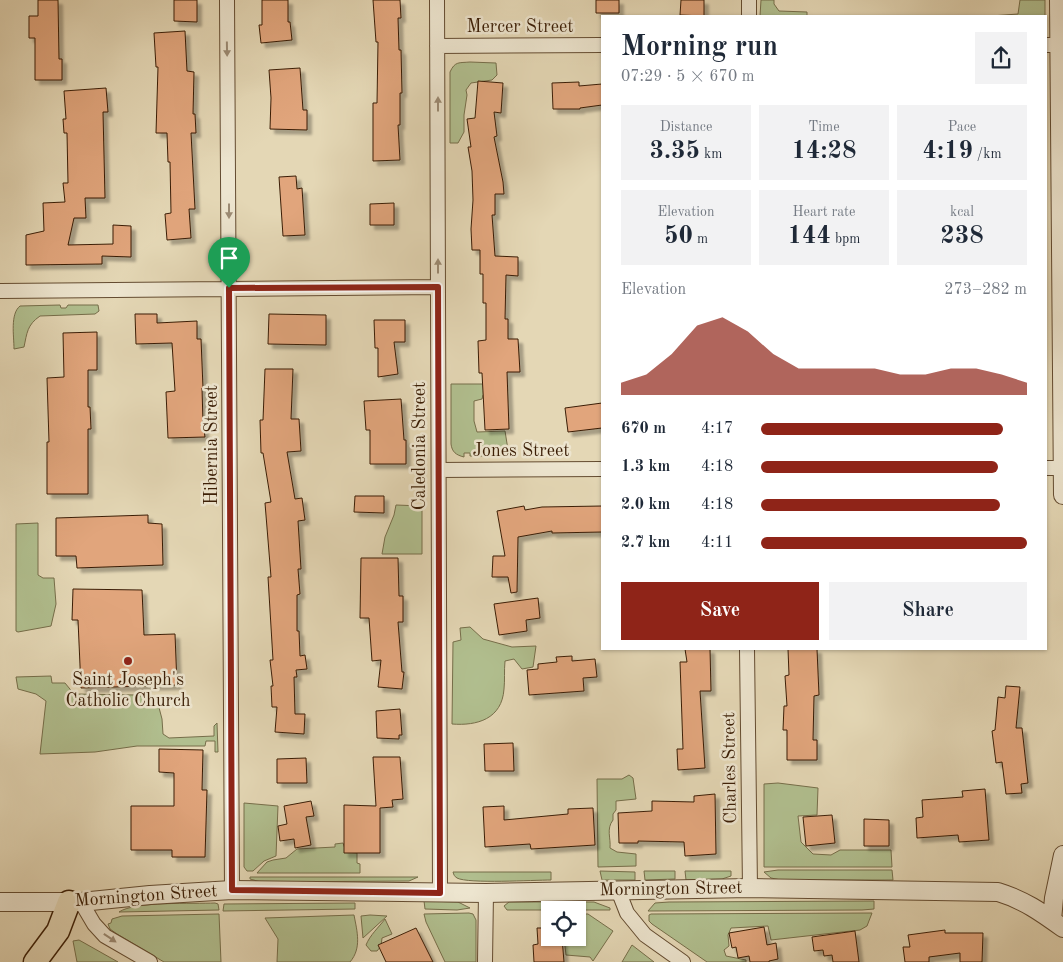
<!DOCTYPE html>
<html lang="en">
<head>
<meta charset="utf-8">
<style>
	:root { --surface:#fff; --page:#f2f2f3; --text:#1f2937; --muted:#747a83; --accent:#8f2418 }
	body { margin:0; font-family:"Old Standard TT",serif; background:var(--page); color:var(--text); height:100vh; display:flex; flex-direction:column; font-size:19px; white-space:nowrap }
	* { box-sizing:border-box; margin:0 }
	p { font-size:16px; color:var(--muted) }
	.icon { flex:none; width:28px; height:28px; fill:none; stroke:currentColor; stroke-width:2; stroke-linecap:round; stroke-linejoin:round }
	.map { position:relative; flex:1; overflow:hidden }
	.side { position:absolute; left:601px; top:15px; width:446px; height:635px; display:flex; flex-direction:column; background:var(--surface); border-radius:0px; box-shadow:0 1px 4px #0004 }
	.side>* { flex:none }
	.tools { position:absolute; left:541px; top:901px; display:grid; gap:10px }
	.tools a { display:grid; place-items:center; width:45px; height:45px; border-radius:0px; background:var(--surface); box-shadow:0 1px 4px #0004; font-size:25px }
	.pin { position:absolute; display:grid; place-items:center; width:42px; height:42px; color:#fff; margin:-51px -21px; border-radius:50% 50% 50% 0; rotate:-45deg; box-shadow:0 0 5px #0007 }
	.pin .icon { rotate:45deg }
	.round { display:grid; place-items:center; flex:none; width:52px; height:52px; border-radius:0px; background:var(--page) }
	.headline { display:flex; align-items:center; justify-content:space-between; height:85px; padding:0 20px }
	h1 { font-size:28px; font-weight:600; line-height:38px }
	.metrics { display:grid; grid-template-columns:repeat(3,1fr); gap:8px; height:85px; padding:5px 20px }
	.metrics div { display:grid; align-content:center; border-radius:0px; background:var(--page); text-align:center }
	.metrics b { font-size:25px; font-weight:600 }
	.metrics small { font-size:14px; font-weight:400 }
	.metrics p { font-size:14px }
	.chart { height:140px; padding:10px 20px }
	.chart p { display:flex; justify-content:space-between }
	.chart svg { width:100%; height:90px; margin-top:5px; fill:var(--accent); opacity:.7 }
	.button { display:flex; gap:10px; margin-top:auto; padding:10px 20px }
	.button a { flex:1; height:58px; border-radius:0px; background:var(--accent); color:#fff; font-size:20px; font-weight:600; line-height:58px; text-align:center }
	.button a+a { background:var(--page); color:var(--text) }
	ul { padding:0 20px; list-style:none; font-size:16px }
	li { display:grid; grid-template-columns:80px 60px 1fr; align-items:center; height:38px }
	li i { height:12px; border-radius:6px; background:var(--accent) }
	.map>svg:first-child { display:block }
	.green { fill:#b1bf8f; stroke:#766e4a }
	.building { fill:#e1a57c; stroke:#3a1d05; filter:url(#shadow) }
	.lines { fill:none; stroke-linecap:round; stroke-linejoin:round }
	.minor-casing { stroke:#644c31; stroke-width:16 }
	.tertiary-casing { stroke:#644c31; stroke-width:20 }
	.primary-casing { stroke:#3a1d05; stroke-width:25 }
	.minor { stroke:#ede5cf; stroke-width:14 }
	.tertiary { stroke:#ede5cf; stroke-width:18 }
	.primary { stroke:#e4d7b5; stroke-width:22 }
	.oneway { fill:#9c8b74 }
	.route-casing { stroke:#fff; stroke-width:10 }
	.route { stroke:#8f2418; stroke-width:6 }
	.poi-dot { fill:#8f2418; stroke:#ede5cf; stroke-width:2 }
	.labels { text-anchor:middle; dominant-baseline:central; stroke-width:5; stroke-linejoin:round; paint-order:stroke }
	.street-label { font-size:18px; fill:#3a1d05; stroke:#ede5cf }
	.poi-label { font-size:18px; fill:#3a1d05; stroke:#ede5cf }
</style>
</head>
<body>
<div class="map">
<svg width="1063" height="962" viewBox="0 0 1063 962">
	<defs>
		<filter id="shadow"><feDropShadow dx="4.5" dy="4.5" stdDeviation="1" flood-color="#0004"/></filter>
	</defs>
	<rect width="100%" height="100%" fill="#e4d7b5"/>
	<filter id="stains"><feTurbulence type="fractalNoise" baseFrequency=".004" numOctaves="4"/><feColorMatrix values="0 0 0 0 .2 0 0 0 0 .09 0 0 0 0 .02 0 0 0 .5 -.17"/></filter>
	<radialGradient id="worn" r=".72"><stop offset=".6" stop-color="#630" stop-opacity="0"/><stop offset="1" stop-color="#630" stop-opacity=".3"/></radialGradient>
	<path class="green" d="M761,0H774V4L779,11L807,12V16H760Z
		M1020,0H1045V16H991L1018,14Z
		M470,62L496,63L497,75L492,80L471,83L466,90L467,95L464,115V132L458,143H450V72C455,61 459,63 470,62Z
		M60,305L61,308H66L68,305H98L99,311L95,314L40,316C27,325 27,333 24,347L14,349C14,336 10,314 20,306Z
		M451,384H484L501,392L483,395L482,399L474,401V421L477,432L505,431L509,456H470V453H464V457C456,455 452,452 451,444Z
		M396,505L422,506V554H382L385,537L394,515Z
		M38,523V575L43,578H54L56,604L51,626L18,632L16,631V524Z
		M470,627L483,639L512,647L536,646L533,667L522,669L514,659L505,661C504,671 505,680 504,689C502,719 477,726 452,724L453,642L461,640L460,628Z
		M51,676L52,683H65L74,694L137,695L157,700L162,719L163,734L169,738L214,736V726L217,723L218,752H215V741H206L205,746H137L95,752L40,754L46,701L36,694L18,689L16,677Z
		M629,775L633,778L636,799L616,801V810L613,814V820C606,829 611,838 610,848L617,852L636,854V866L598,867L597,779H622Z
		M778,783L818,788L817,815L798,816L801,842L813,854L831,855L840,850H891L892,867H764V784Z
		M244,803L278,806L276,856L264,861L253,871H247L244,867Z
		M343,843L346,852L357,853V863L360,864V873H257L267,862L273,860L286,858L297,849L335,847V844Z
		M778,870H892L893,880H781L771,878L764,872Z
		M600,871L635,872V880H602Z
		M644,871H675V879L645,880Z
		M685,871H731V876L722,879L686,880Z
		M453,872H551V880C534,880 468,884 457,878C454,876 454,875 453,872Z
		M250,877H418L409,881L261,882L250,879Z
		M424,901L458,902L470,908L457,910L425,909Z
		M874,901V909L862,910L648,911L655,903L669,902Z
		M509,902H594L610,908V910H507L504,906Z
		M215,903L218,904L219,910L119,912C135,901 193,904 215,903Z
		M355,903V909L223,911L224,904Z
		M469,913L473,914L476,920V962H445L426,922L424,914Z
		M872,913L867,926L860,930L771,940L768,926L731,928L728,935L729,946L724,950L726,956L746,960V962H707L652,924L649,921V915L651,914Z
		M219,914L221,962H164L117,934L110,929L108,924L111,923L112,919L122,916Z
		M578,914H588L613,931L593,961L590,957L566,955L564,938H578Z
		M354,915C357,931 362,948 350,962H277L278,939L265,918Z
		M370,915L387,916L363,938L361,916Z
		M385,919L392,934L382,938L381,946L377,951H371L366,945C370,935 379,927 385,919Z
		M79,940L118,962H77L73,941Z
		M632,945L654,962H622Z"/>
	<path class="building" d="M38,0H58L59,59H62V80H35V38H29V16H38Z
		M174,0H197V22L174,21Z
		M262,0H288V22H290L292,40L261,43L259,25H262Z
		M373,0H400L401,18H398L399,50H401L402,93H400V125H398L400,160L373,161V103H377L378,42H376Z
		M596,0H619V13H596Z
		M681,0H704V16L680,15Z
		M185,31L187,71L194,72L193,114H195L196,133H191L195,209H189L191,238L167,240L165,214L171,213L170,162H168L167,133H156L158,67H156L154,33Z
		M300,68L303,110H307V130L270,129L271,98L269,70Z
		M478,81L503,83L501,113L494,112L497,136L494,137L503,182L504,194H495V215H492L495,256L518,257V276L506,275L505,319H508V339H518L520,372H507L509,429L485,430L482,373H479L478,341L486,340V303H483V274H480V250H472L471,229L473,200L472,171L468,147H471L467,119L475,118Z
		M579,82V86L602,84V105L580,108V109H553L552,83Z
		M106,88L108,112H103L105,198H85L86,218H74L68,245L113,244V225L131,226V257L102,256V264L26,265V235L44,231L43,203L65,202L63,183H68L67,133H64L63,119H66L64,91Z
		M296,176L297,189L302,188L305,235L283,236L279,177Z
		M394,203V225H370V204Z
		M135,314H157V323L197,321V339H201L203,388H202L203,423L205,437L168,438L166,392L175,391L172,343L136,344Z
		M269,314L326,315V345L268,344Z
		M374,320H405V342H394L398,374L378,377V348H375Z
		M97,332V370H88V407H90L91,429H88V494H47V442H49L47,378L64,377L63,333Z
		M265,369H293L291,419H299L301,451L287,452L295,499L302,498L305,520L298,521L301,569H298L300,594L297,595V631H299L300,656L305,655L307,669L296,670L297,677H294L295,714H305L304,734L275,732L277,707H272L271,686H273L270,660H273L268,577H271L265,503L271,502L263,453H261L260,420H263Z
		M401,399L404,440H406V464H370V430H366L364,401Z
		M602,403V428L568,432L565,408Z
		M355,496H384V513L354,512Z
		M524,506L525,510L542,507L602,506V532L552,533V531L518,537L517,592L511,593L508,577H492L493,556H505L497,511Z
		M148,515V523L162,524L163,565L77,568L76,556H56V518Z
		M361,558H398L399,596H403V622H398L402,672H404L402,689L378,687L381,660L372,661L369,618H360Z
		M73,589L142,590L144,635L175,634L177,685L81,688L78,620H72Z
		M538,598L540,618L526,620L527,631L499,635L494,604Z
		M685,649H710L711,691H700L705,768L678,770L677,749H683L680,662H687Z
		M788,649H817L819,695L814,696L813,740H817V760H787V730H783L784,706H787L785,676L789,675Z
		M572,656V661L595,659L597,677L583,678L584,691L529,695L527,670L538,669V664L557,662L556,657Z
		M1006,686L1020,687L1016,728H1022L1028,783L1021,784L1022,793L1006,794L1002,762L996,763L992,731L995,730L998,697L1005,698Z
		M400,709L402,735H399V739L377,738L376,711Z
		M513,743L514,771H485L484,744Z
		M159,749L203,750L202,790H207L205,857H172V850H131V806H174V773L159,772Z
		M373,757H400L403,799L392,800L393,807L380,808V853H344V805L376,806Z
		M306,758L307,783H277V759Z
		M985,789L989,840L959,842L958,835L917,838L916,818L923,817L922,800L963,797L962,791Z
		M715,794L716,854L685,856L684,842L638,841V843H619L618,813L652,811V801L694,802V796Z
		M311,801L314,816L306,817L311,845L295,848L294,839L280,841L278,826L287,824L284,806Z
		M504,806V820L568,814V809L593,808L595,845L531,849L530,844L485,847L483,807Z
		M832,815L835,843L806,846L803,817Z
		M864,819L889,820V846H864Z
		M764,927L767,945L776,943L778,959L769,961V962H750L749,956L738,958L736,947L732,948L729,933Z
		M416,928L433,962H386L378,945Z
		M537,928H550V938H562L564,962H534L533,945L538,944Z
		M945,930V933H983L982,962H960V953L929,957V962H905L903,947H910L908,935Z
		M855,931L859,962H833L832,955L824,956L823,950L814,951L812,937Z"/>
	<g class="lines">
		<g class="minor-casing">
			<path id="minor" d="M227,0L232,890
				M437,0L440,893
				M749,16V0
				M1046,45H1063
				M437,46L602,45
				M0,291L438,287
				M1046,468H1063
				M439,470L602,469
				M747,649L750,888
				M618,890L627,913L645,935L683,962
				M81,902L94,924L105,936L150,962
				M485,962L486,893"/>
		</g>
		<g class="tertiary-casing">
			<path id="tertiary" d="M1059,0L1063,495
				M0,902H81L150,895L232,890L486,893L750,888L998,892C1024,900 1041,912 1063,928
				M1052,920L1054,898L1063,855"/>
		</g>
		<g class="primary-casing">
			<path id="primary" d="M35,962L58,931L69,902"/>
		</g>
		<use href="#minor" class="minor"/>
		<use href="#tertiary" class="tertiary"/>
		<use href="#primary" class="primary"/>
	</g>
	<defs><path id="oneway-solid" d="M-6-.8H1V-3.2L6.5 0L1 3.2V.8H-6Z" transform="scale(1.25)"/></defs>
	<g class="oneway">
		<use href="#oneway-solid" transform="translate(227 49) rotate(89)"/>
		<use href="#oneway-solid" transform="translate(438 104) rotate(-90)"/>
		<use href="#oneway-solid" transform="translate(229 211) rotate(90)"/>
		<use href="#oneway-solid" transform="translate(438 266) rotate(-90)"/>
		<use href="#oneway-solid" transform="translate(110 938) rotate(34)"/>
	</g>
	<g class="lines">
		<g class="route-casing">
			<path id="route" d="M438,287L440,893L232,890L229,288Z"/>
		</g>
		<use href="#route" class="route"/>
	</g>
	<circle class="poi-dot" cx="128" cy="661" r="5"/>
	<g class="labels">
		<g class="street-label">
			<text x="520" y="27">Mercer Street</text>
			<text transform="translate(212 445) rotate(-90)">Hibernia Street</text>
			<text transform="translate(420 446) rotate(-90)">Caledonia Street</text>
			<text x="521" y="451">Jones Street</text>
			<text transform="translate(730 768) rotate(-91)">Charles Street</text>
			<text transform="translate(671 889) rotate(-1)">Mornington Street</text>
			<text transform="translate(146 896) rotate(-4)">Mornington Street</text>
		</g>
		<g class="poi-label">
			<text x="128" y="680">Saint Joseph's<tspan x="128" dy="21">Catholic Church</tspan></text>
		</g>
	</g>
	<rect width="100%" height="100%" filter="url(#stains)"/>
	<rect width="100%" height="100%" fill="url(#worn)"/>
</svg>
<div class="tools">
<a><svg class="icon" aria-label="locate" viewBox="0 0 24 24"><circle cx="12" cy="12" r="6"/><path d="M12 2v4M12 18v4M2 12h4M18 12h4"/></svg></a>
</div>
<div class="pin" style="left:229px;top:288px;background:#1e9e55"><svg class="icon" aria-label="arrive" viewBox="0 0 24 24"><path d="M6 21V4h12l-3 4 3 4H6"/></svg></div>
<section class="side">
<div class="headline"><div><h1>Morning run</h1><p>07:29 · 5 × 670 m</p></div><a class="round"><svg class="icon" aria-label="share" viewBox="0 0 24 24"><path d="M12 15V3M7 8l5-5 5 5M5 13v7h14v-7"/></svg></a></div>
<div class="metrics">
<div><p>Distance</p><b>3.35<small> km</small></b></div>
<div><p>Time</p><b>14:28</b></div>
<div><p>Pace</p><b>4:19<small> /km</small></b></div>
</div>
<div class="metrics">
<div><p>Elevation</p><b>50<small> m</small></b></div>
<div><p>Heart rate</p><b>144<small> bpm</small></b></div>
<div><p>kcal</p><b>238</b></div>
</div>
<div class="chart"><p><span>Elevation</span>273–282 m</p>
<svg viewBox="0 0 160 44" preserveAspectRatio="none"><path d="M0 44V38L10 34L20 24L30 10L40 6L50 13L60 24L70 31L80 31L90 31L100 31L110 34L120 34L130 31L140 31L150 34L160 38V44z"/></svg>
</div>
<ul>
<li><b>670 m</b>4:17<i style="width:91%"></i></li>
<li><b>1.3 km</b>4:18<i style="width:89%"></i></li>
<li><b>2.0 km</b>4:18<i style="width:90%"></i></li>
<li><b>2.7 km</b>4:11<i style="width:100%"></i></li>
</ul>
<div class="button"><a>Save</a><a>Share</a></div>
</section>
</div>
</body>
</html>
